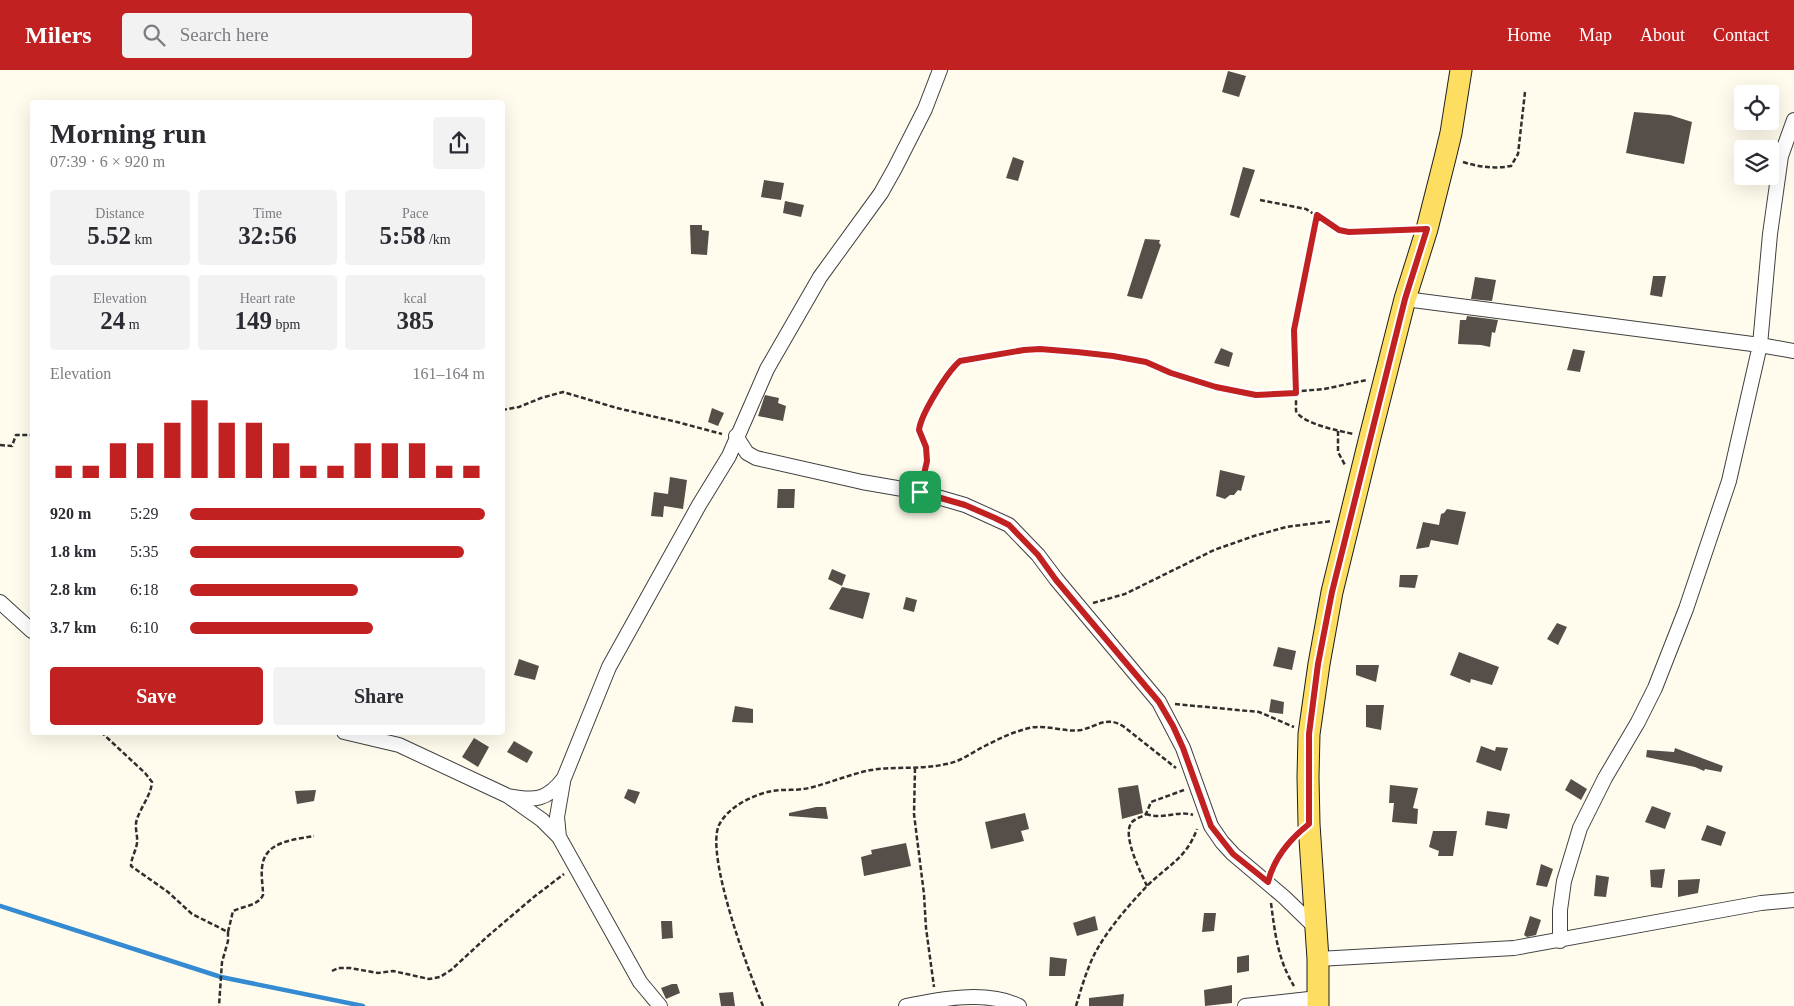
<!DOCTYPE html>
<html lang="en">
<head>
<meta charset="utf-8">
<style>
	:root { --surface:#fff; --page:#f2f2f3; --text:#2b2b33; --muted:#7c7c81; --accent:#c22121 }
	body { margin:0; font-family:"Times New Roman",serif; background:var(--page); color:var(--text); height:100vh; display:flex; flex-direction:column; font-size:19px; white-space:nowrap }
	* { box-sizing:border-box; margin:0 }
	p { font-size:16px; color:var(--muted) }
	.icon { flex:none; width:28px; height:28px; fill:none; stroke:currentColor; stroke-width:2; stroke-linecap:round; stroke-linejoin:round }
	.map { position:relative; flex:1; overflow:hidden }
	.panel { position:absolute; left:30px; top:30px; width:475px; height:635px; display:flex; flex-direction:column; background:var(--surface); border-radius:5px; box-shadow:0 5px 20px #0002 }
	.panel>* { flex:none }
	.fabs { position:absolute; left:1734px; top:15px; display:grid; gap:10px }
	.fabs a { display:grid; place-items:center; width:45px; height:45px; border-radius:5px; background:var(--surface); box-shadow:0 5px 20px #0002; font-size:25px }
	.pin { position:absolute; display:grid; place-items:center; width:42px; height:42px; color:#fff; margin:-21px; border-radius:10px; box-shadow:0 2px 8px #0006 }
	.round { display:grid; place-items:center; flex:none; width:52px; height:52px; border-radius:5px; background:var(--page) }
	.overview { display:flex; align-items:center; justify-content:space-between; height:85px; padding:0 20px }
	h1 { font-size:28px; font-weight:800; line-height:38px }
	.figures { display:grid; grid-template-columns:repeat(3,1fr); gap:8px; height:85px; padding:5px 20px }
	.figures div { display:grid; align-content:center; border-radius:5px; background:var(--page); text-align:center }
	.figures b { font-size:25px; font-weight:800 }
	.figures small { font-size:14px; font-weight:400 }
	.figures p { font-size:14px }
	.chart { height:140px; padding:10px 20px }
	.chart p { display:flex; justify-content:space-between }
	.chart svg { width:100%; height:90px; margin-top:5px; stroke:var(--accent); stroke-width:6 }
	.action { display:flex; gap:10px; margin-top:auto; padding:10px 20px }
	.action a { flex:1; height:58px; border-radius:5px; background:var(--accent); color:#fff; font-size:20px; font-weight:800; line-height:58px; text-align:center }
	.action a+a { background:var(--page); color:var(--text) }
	ul { padding:0 20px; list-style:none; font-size:16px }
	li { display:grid; grid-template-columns:80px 60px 1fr; align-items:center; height:38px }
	li i { height:12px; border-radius:6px; background:var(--accent) }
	header { display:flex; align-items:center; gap:30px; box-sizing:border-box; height:70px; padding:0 25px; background:var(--accent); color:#fff }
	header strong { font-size:24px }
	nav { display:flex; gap:28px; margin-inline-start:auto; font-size:18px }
	.search { width:350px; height:45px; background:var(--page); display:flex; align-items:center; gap:12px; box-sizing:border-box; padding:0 18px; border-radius:5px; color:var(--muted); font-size:19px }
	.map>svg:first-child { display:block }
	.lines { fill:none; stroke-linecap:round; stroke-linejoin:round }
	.stream { stroke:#358bd1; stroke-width:4.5 }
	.building { fill:#564f49 }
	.street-casing { stroke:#404040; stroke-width:16 }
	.primary-casing { stroke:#1e1e1e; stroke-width:23 }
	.path { stroke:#2f2f2f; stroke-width:2.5; stroke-dasharray:5 2.5; stroke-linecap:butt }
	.street { stroke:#fff; stroke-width:14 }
	.primary { stroke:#fdde60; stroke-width:21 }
	.route-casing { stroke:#fff; stroke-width:10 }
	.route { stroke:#c22121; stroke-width:6 }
</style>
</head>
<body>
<header>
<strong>Milers</strong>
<div class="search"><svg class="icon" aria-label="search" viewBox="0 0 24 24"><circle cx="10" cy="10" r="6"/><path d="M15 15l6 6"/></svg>Search here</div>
<nav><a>Home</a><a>Map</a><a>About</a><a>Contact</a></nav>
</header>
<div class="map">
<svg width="1794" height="936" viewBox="0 0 1794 936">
	<rect width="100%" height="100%" fill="#fffced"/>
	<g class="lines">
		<path class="stream" d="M0,836L221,907L363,936"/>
	</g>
	<path class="building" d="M1228,1L1246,6L1239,27L1222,22Z
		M1634,42L1670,45L1692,52L1684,94L1626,83Z
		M1013,87L1024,91L1018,111L1006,108Z
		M1243,97L1255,100L1239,148L1230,145Z
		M764,110L784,113L781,130L761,127Z
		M785,131L804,135L801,147L783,143Z
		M690,155H702V160L709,161L707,185L691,184Z
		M1145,169L1160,170L1159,173L1161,175L1142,229L1127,226Z
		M1653,206H1666L1662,227L1650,225Z
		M1475,207L1496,210L1492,231L1471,229Z
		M1467,246L1498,250L1495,263L1492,262L1490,277L1481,275L1458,274L1460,250H1466Z
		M1221,278L1233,283L1229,297L1214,293Z
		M1573,279L1585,281L1580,302L1567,300Z
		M765,325L779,328L778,333L786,336L783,351L758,346Z
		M712,338L724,343L718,356L708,352Z
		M1220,400L1245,406L1241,421L1238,420L1234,425H1230L1225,429L1216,426Z
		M670,407L687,410L683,439L664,436L663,447L651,446L654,422L668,424Z
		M778,419H795L794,438H777Z
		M1447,439L1466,442L1458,475L1431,470L1429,477L1416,479L1423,452L1439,455L1441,444L1444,443Z
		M832,499L846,505L842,516L828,509Z
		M1400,505H1418L1415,518L1399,517Z
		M842,517L870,523L863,549L829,539Z
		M906,527L917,530L914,542L903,539Z
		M1557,553L1567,557L1558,575L1547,569Z
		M1278,577L1296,581L1292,600L1273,596Z
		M1459,582L1499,597L1492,615L1471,609L1470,613L1450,605Z
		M519,589L539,596L535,610L514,605Z
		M1356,595H1379L1376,612L1356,605Z
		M1271,629L1284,632L1283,644L1269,642Z
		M1366,635H1384L1381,660L1366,657Z
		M735,636L753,639V653L732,652Z
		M474,668L489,677L478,697L462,687Z
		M514,671L533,682L527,693L507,682Z
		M1481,676L1495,681L1496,677L1508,678L1501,701L1476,692Z
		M1675,678L1723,696L1721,702L1705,699L1704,701L1695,697L1646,687L1647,680L1674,682Z
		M1571,709L1587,719L1581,730L1565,720Z
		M1138,715L1143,743L1122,749L1118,718Z
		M1390,715L1418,718L1413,738L1418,739L1417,754L1392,752L1394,733H1389Z
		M628,719L640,722L635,734L624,728Z
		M316,720L314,731L297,734L295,721Z
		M1652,736L1671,743L1665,759L1645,752Z
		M816,737H826L828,749L789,746V743Z
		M1487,741L1510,744L1507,759L1485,755Z
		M1025,743L1029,759L1021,761L1024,771L991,779L985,752Z
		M1707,755L1726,762L1721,776L1701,770Z
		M1433,761H1457L1453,786H1438L1439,781L1429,777Z
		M906,773L911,796L864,806L861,787L872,784L871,780Z
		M1541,794L1553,799L1547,817L1536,815Z
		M1665,799L1662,818L1651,817L1650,800Z
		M1596,805L1609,807L1606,827L1594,826Z
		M1700,809L1698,823L1678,827V810Z
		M1204,843H1216L1214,861L1202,862Z
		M1095,846L1098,860L1077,866L1073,853Z
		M1530,846L1541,850L1536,865L1527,867L1524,865Z
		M661,851H672L673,868L662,869Z
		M1249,885V901L1237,903V887Z
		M1050,887L1067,889L1065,906H1049Z
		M672,914H677L680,923L666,929L661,918Z
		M1232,915V933L1205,936L1204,920Z
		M733,922L735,936H721L719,923Z
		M1124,924L1123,936H1089V928Z"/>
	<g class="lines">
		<g class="street-casing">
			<path id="street" d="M1405,229L1760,275L1794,281
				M736,366L747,383L756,388L862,412L920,422L965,435L1009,455L1038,485L1056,509L1159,632L1183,678L1211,756L1222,772L1233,784L1284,827L1316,858
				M0,532L32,561
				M344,662L399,675L508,726L542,750L559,767L640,912L660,936
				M508,726C534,731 547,731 564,708L609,597L699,435L729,386L767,299L820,207L881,123L895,98L925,39L940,0
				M559,767L557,747L563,712
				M1560,871V840L1564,811L1580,758L1605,708L1638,652L1655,618L1686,539L1729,411L1760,275L1770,164L1781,86L1794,50
				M1318,889L1514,878L1761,833L1794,830
				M906,936C939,929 987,920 1019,936
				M1245,936L1318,928"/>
		</g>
		<g class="primary-casing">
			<path id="primary" d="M1318,936V889L1309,754L1308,707L1309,664L1319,594L1332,522L1370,367L1405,229L1427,159L1445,88L1451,63L1461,0"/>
		</g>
		<path class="path" d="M1463,92C1479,97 1494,99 1511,96L1518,84L1525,22
			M1260,130L1306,139L1339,160L1349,162L1408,159
			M1317,145L1294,260L1296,323V341C1303,354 1339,361 1354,364
			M502,340L519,337L541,328L563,322L617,338L677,352L722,364
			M1338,361V382L1345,395
			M0,375L12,376L16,365H32
			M923,408L927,383L920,365V356L941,315L955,294L964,289L1002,282L1040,279L1113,286L1146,292L1171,303L1216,317L1257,325L1324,319L1367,310
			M1093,533L1125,524L1214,480L1254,466L1286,457L1332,451
			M1175,634L1259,642L1294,657
			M101,662L145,703L152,712C151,725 141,737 137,749C134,757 138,765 137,773C136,781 131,788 131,796L168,822L192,844L228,862V871L222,892L219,936
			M915,698L914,744L924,824L926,858L934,917
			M1146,744C1163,750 1178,740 1193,745
			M1272,799L1280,784L1293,768
			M1147,816C1141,803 1121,764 1132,752C1136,748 1142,747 1146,744L1151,732L1184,720
			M1271,833C1275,864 1278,890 1294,916
			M228,862L233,841C243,836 258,836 263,825C263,816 261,807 262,798C264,771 293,770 314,766
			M332,901L338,898H350L378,903L393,901L429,909L440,907L451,900L488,866L535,826L564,804
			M763,936C749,903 705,785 719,755C728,737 752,725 772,721C784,719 797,721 809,718C830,713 850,704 871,700C895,696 921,700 946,694C960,692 971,683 983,677C998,669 1013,662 1029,658C1047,654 1066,663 1081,660C1098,656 1106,646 1123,656L1176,698
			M1076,936C1081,919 1086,902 1094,885C1107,860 1128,836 1147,816C1168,795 1186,789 1197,759"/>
		<use href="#street" class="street"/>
		<use href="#primary" class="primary"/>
	</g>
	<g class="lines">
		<g class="route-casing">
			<path id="route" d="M1317,145L1339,160L1349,162L1427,159L1405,229L1332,522L1318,594L1309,664V754C1290,769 1274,788 1268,812L1233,784L1211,756L1183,678L1173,656L1159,632L1056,510L1038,485L1009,455L995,448L965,435L920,422L927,391L926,377L919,360C921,344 947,302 960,291L1024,280L1040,279L1077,282L1113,286L1146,292L1171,303L1216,317L1256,325L1296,323L1294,260Z"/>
		</g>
		<use href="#route" class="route"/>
	</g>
</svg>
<div class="fabs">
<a><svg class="icon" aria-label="locate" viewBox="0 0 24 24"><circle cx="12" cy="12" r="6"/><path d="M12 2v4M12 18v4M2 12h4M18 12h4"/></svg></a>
<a><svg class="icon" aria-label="layers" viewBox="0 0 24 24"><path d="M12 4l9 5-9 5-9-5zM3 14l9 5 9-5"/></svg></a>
</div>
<div class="pin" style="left:920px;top:422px;background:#1e9e55"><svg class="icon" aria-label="arrive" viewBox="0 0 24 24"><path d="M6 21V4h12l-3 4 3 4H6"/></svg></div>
<section class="panel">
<div class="overview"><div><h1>Morning run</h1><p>07:39 · 6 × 920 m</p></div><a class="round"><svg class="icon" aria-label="share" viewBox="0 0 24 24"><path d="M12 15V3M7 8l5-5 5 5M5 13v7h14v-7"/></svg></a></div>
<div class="figures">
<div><p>Distance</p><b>5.52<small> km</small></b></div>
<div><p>Time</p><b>32:56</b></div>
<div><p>Pace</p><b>5:58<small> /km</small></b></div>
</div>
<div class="figures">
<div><p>Elevation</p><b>24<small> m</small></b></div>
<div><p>Heart rate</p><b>149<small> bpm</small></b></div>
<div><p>kcal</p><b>385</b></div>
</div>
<div class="chart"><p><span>Elevation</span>161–164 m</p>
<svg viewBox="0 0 160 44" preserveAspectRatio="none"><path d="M5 44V38M15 44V38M25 44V27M35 44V27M45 44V17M55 44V6M65 44V17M75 44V17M85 44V27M95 44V38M105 44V38M115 44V27M125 44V27M135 44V27M145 44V38M155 44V38"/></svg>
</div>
<ul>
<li><b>920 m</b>5:29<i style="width:100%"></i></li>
<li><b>1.8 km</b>5:35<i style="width:93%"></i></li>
<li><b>2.8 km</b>6:18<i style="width:57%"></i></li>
<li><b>3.7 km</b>6:10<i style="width:62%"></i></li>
</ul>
<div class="action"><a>Save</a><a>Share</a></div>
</section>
</div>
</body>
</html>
